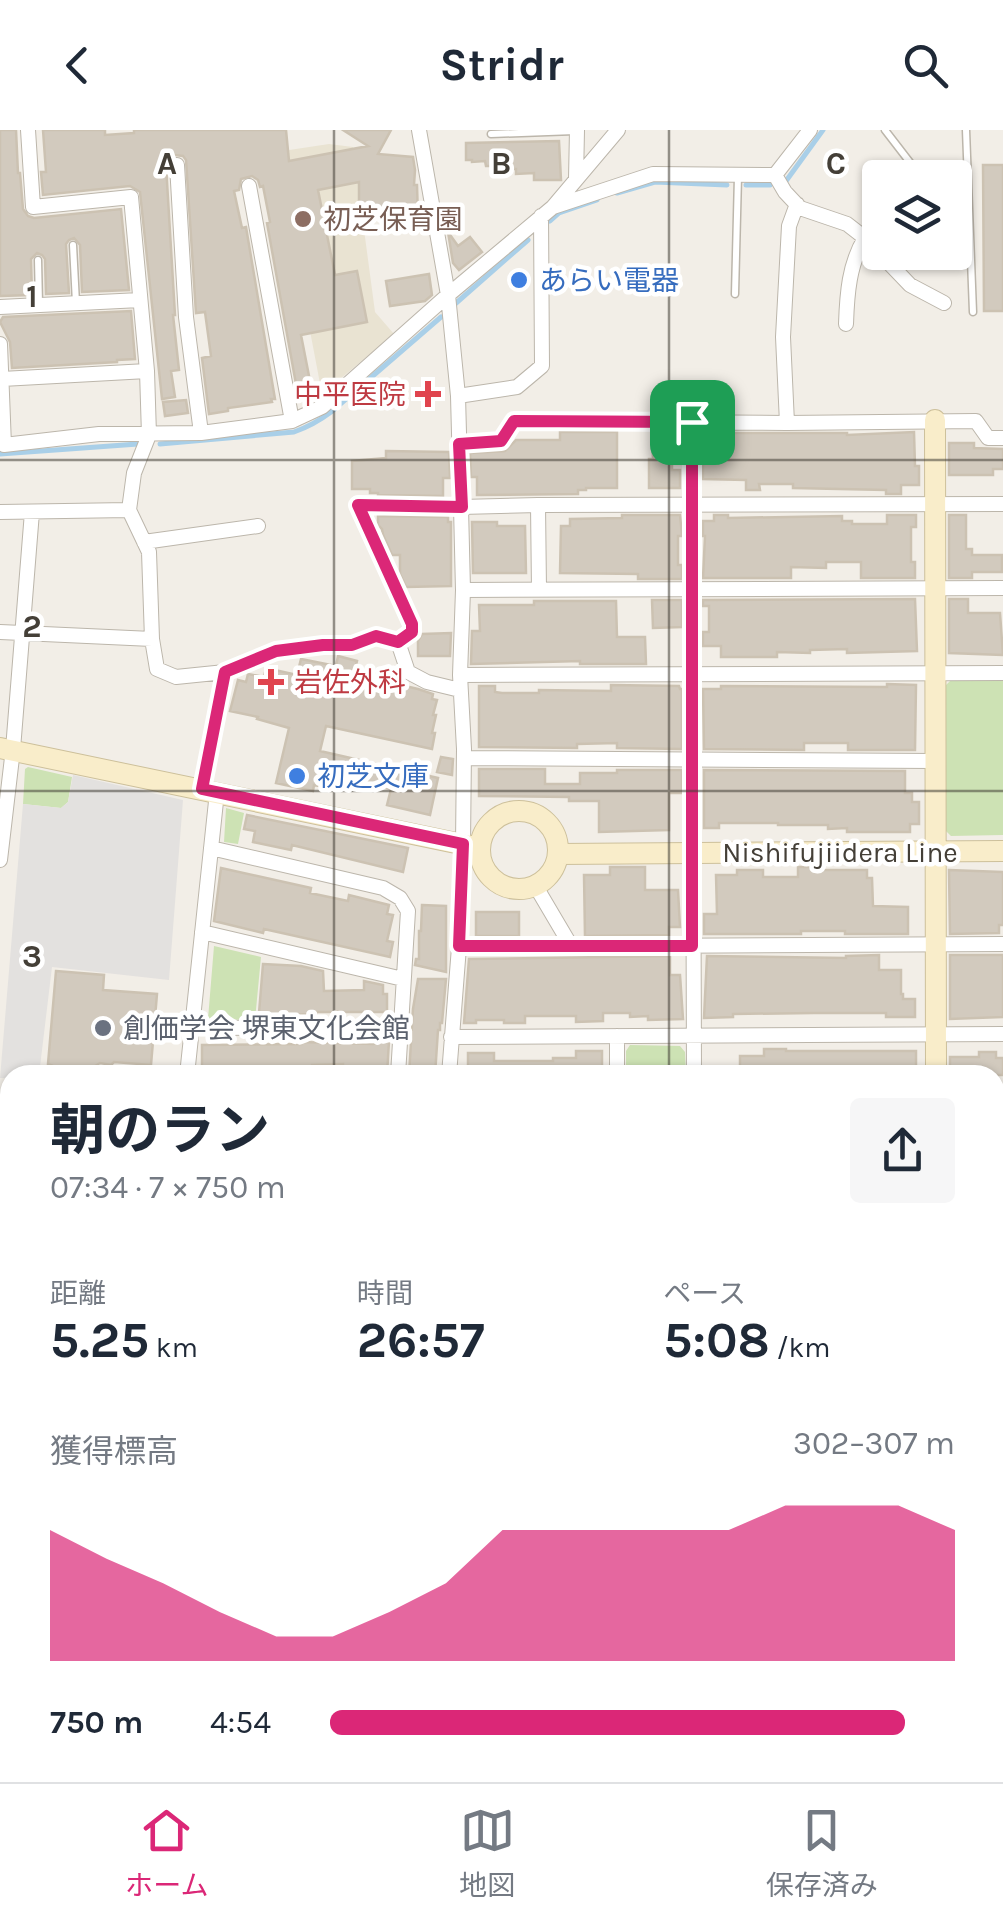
<!DOCTYPE html>
<html lang="ja">
<head>
<meta charset="utf-8">
<style>
	:root { --surface:#fff; --page:#f6f6f7; --text:#1f2937; --muted:#747a83; --line:#e0e1e3; --accent:#db2777 }
	body { margin:0; font-family:Karla,"Noto Sans JP",sans-serif; background:var(--page); color:var(--text); height:100vh; display:flex; flex-direction:column; font-size:38px; white-space:nowrap }
	* { box-sizing:border-box; margin:0 }
	p { font-size:32px; color:var(--muted) }
	.icon { flex:none; width:55px; height:55px; fill:none; stroke:currentColor; stroke-width:2; stroke-linecap:round; stroke-linejoin:round }
	.map { position:relative; flex:1; overflow:hidden }
	.side { position:absolute; left:0px; top:935px; width:1005px; height:718px; display:flex; flex-direction:column; background:var(--surface); border-radius:30px 30px 0 0; box-shadow:0 2px 8px #0004 }
	.side>* { flex:none }
	.buttons { position:absolute; left:862px; top:30px; display:grid; gap:20px }
	.buttons a { display:grid; place-items:center; width:110px; height:110px; border-radius:10px; background:var(--surface); box-shadow:0 2px 8px #0004; font-size:50px }
	.pin { position:absolute; display:grid; place-items:center; width:85px; height:85px; color:#fff; margin:-42px; border-radius:20px; box-shadow:0 5px 15px #0006 }
	.round { display:grid; place-items:center; flex:none; width:105px; height:105px; border-radius:10px; background:var(--page) }
	.summary { display:flex; align-items:center; justify-content:space-between; height:170px; padding:0 50px }
	h1 { font-size:55px; font-weight:700; line-height:75px }
	.figures { display:grid; grid-template-columns:repeat(3,1fr); gap:15px; height:170px; padding:10px 50px }
	.figures div { display:grid; align-content:center }
	.figures b { font-size:50px; font-weight:700 }
	.figures small { font-size:28px; font-weight:400 }
	.figures p { font-size:28px }
	.chart { height:280px; padding:20px 50px }
	.chart p { display:flex; justify-content:space-between }
	.chart svg { width:100%; height:180px; margin-top:10px; fill:var(--accent); opacity:.7 }
	ul { padding:0 50px; list-style:none; font-size:32px }
	li { display:grid; grid-template-columns:160px 120px 1fr; align-items:center; height:75px }
	li i { height:25px; border-radius:12px; background:var(--accent) }
	header { display:flex; justify-content:space-between; align-items:center; height:130px; padding:0 50px; background:var(--surface); font-size:45px; font-weight:700 }
	.menu { display:flex; justify-content:space-around; align-items:center; height:140px; border-top:2px solid var(--line); background:var(--surface); font-size:28px; color:var(--muted) }
	.menu a { display:grid; justify-items:center; gap:5px }
	.menu .current { color:var(--accent) }
	.map>svg:first-child { display:block }
	.education { fill:#e9e3d2 }
	.green { fill:#cde2b4 }
	.parking { fill:#e3e1df }
	.water { fill:#a9cfe8 }
	.lines { fill:none; stroke-linecap:round; stroke-linejoin:round }
	.stream { stroke:#a9cfe8; stroke-width:5 }
	.building { fill:#d2cabe; stroke:#ccc2b2; stroke-width:2.5 }
	.lane-casing { stroke:#bcb6ab; stroke-width:9 }
	.street-casing { stroke:#bcb6ab; stroke-width:16 }
	.secondary-casing { stroke:#cdc09b; stroke-width:22 }
	.primary-casing { stroke:#d7b870; stroke-width:25 }
	.lane { stroke:#fff; stroke-width:6 }
	.street { stroke:#fff; stroke-width:14 }
	.secondary { stroke:#f9edca; stroke-width:20 }
	.primary { stroke:#f4db9e; stroke-width:22 }
	.route-casing { stroke:#fff; stroke-width:20 }
	.route { stroke:#db2777; stroke-width:12 }
	.grid { fill:none; stroke:#443f37; stroke-width:2.5; stroke-opacity:0.55 }
	.education-dot { fill:#8d6e63; stroke:#fff; stroke-width:4 }
	.shop-dot { fill:#3f7fe0; stroke:#fff; stroke-width:4 }
	.health-dot { fill:#e0444e; stroke:#fff; stroke-width:4 }
	.worship-dot { fill:#6b7280; stroke:#fff; stroke-width:4 }
	.labels { text-anchor:middle; dominant-baseline:central; stroke-width:9; stroke-linejoin:round; paint-order:stroke }
	.education-label { font-size:28px; fill:#785e54; stroke:#fff; text-anchor:start }
	.shop-label { font-size:28px; fill:#366cbe; stroke:#fff; text-anchor:start }
	.health-label { font-size:28px; fill:#be3a42; stroke:#fff; text-anchor:end }
	.street-label { font-size:28px; fill:#443f37; stroke:#fff }
	.worship-label { font-size:28px; fill:#5b616d; stroke:#fff; text-anchor:start }
	.grid-label { font-size:32px; text-anchor:middle; font-weight:bold; fill:#443f37; stroke:#fff; stroke-width:9; stroke-linejoin:round; paint-order:stroke }
</style>
</head>
<body>
<header><svg class="icon" aria-label="back" viewBox="0 0 24 24"><path d="M15 5l-7 7 7 7"/></svg>Stridr<svg class="icon" aria-label="search" viewBox="0 0 24 24"><circle cx="10" cy="10" r="6"/><path d="M15 15l6 6"/></svg></header>
<div class="map">
<svg width="1003" height="1652" viewBox="0 0 1003 1652">
	<rect width="100%" height="100%" fill="#f2eee7"/>
	<path class="education" d="M329,14L353,17L375,182L394,204L322,264L276,22Z
		M995,1496L1003,1537V1624L995,1623Z
		M402,1643H498V1652H425Z
		M910,1643V1652H502L501,1643Z"/>
	<path class="green" d="M951,550H1003V705L951,706L944,699V557Z
		M28,637L72,647L68,672L61,678L23,674L25,639Z
		M226,678L244,683L238,714L224,712Z
		M214,816L261,827L255,890L208,889Z
		M630,915L680,916L685,922L686,945H626V921Z"/>
	<path class="parking" d="M73,645L183,670L169,850L52,837L39,945H10V948H0L23,674L61,678L68,672Z"/>
	<path class="water" d="M104,1646L153,1652H0V1647Z"/>
	<g class="lines">
		<path class="stream" d="M786,51L823,0
			M746,55H770
			M617,63L655,52L727,55
			M550,91L559,83L597,70
			M455,174L528,110
			M160,314L294,302C308,297 319,291 331,282L441,187
			M0,324L138,314
			M995,1363L1003,1346"/>
	</g>
	<path class="building" d="M0,0H16L18,43H20L23,79L28,86L34,88L121,79L129,160L82,162L80,115L74,108L69,110L66,114L69,163L46,164L45,129L42,125L37,123L31,129L32,165L0,166Z
		M43,0H105V5L134,3V0H286L289,31L368,16L343,0H391L378,24L413,27L415,40L414,55H417L418,88L415,85H359V52L318,60L335,145L357,141L367,192L301,205L310,251L296,254L267,93L270,92L263,56L260,57L258,50L252,46L241,49L239,60L234,61L242,98L246,97L275,269H271L272,272L228,278V281L209,284L202,228L211,226L205,182L196,183L186,30L183,26L175,25L168,29L166,35L175,185H173L179,240L171,241L175,267L162,269L140,62L130,56L43,65L41,42H46Z
		M559,11L561,50H534V43L516,44V39H501V36H486L485,31L472,32V30H466V13Z
		M983,35H1003V181H984Z
		M448,102L458,116L470,107L482,122L459,140L453,133Z
		M429,144L432,165L425,171L390,176L386,151Z
		M131,181L135,229L117,230V232L12,238L10,212L0,192L3,187Z
		M186,270L188,283L165,286L163,272Z
		M560,302H617V358H586V360H578V364L477,365V347H471L470,323L505,321L516,310H560Z
		M914,302L915,336H919V355H901V364H886V360L793,358V354H759L760,360H746V350L703,349V303H847V305Z
		M652,303H672V340H680V358H649V329H653Z
		M949,313H974V318L1003,319V339H993V345H949Z
		M386,321L449,322L450,348H443V366L378,365V363H370V359H352V331L386,328Z
		M622,385H680L682,406H678V435H682V449H638V444L560,443L561,396H570V389L622,388Z
		M714,385H728V388L842,386V391H852V394H887V385H916V397H911V432H915V448H861V432H826V438L791,437V448H703L705,406H703V391H714Z
		M949,385H966V419H972V425H1002V442H972V448H949Z
		M378,386L448,387V392H451V456L406,457L400,444V425H392L383,405L382,399L378,395Z
		M472,392H497V396H525L526,443H473Z
		M915,469L917,521L847,523V519L810,520V523L777,522V527H721V516H703V502H709V476H703V470Z
		M949,469H968V483H1000L1003,525L949,523Z
		M652,470H682V497L653,498Z
		M534,471H616L617,507H645L646,534H580V531L471,534L472,501H480L479,475H534Z
		M451,503L450,526H418V511L422,504Z
		M338,526L357,531L354,544L418,559L433,564L432,569L437,570L433,585H436L432,603H435L432,619L326,596L320,621L438,648L430,685L387,675L391,659L331,647L329,658L314,655L313,661L276,653L289,598L257,589L258,587L230,581L238,550L246,552L248,544L264,547L266,538L297,545L301,529L336,536Z
		M887,554L916,555L915,620H848V613H804V620L704,619L703,559H721V556L887,557Z
		M611,555L679,556L680,559H682V619L617,618V613L577,614V618L479,617V556H495V562L502,563H539V560L611,561Z
		M441,627L453,629L452,645L437,642Z
		M479,639H545V654H580V643H617V640H682V663H669V700L599,702V671H569V667L479,666Z
		M704,640L905,641V663H912V672H919V694H910V702H847V698L828,699V695H778V693H719V698H704Z
		M247,685L408,718L403,742L292,715L291,720L253,712L255,701L244,699Z
		M610,737H645V760H678L680,797H669V805L585,806L584,745H610Z
		M798,737H817V740H867V748H872L873,776L908,777V804H845V801H801V804H704V784H717L716,745H737V740H763V747H798Z
		M221,738L311,758L310,763L348,771L349,765L389,775L387,784L393,785L387,811L393,812L390,827L264,799L263,803L214,791Z
		M949,740L1003,742V795H999V803L950,804Z
		M422,775L446,776V842L415,835L416,829H419V801H421Z
		M476,782H519V806H476Z
		M879,825V840H901V864H903V869H915V887H886V883H814L733,884V887L704,888L707,826L846,828V826Z
		M950,825H1003V887L950,889Z
		M670,826V845H680L683,889L648,890V886L630,887V883H603V891L576,892V886H525V893H504V890H476V893H464L469,829Z
		M263,834L301,836L323,841L324,861L364,860V851L383,855V864H387V882H316V884L284,885L259,883Z
		M56,841L104,845L103,860L157,864L151,935L114,932L111,935L100,933L90,939L53,936L48,934Z
		M418,849H446L442,893H440V900H438L435,945H409L413,879Z
		M384,911H389L387,945H363L362,939H343V934L312,935V940H300V945H218V941H202V915L301,914V912L373,914Z
		M764,919H786V921H916V945H740V926H764Z
		M576,921H602V942H568V945H468V923H494V931H553V928H576Z
		M979,922H996V928H1003V945H950V927H979Z"/>
	<g class="lines">
		<g class="lane-casing">
			<path id="lane" d="M885,0L922,48
				M966,0L973,182
				M491,4L575,1
				M73,115L76,173
				M38,130L39,174
				M735,164L738,46"/>
		</g>
		<g class="street-casing">
			<path id="street" d="M28,0L33,77L131,67L147,241L149,305L134,343L129,380L149,422L152,509L157,539L176,547L225,542
				M419,0L448,165L458,266L461,377L463,460L460,545L464,619L463,714L459,817L449,945
				M177,35L186,187L201,303
				M775,45L785,62L800,78L847,94L865,108L910,155L944,173
				M576,49L577,0
				M249,56L292,291
				M553,77L653,44L775,45L810,0
				M0,177L140,170
				M846,194C847,164 849,134 865,108
				M0,214L4,315L99,304L201,303L292,291L322,277L448,165L553,77L618,0
				M2,249L147,241
				M458,266L517,257L542,236L541,86
				M692,292L694,945
				M787,293L783,207L789,96L797,74
				M459,313L501,311L515,291L787,293L976,291L988,308H1003
				M0,382L129,380
				M144,412L258,396
				M539,459L538,375L1003,374
				M463,460L1003,458
				M0,502L152,509
				M398,512L412,502V494L357,375L461,377L538,375
				M460,545L1003,543
				M464,628L935,631
				M202,659L225,542L277,521L323,515H352L375,506L398,512L408,542L427,552L460,560
				M211,718L383,758L400,768L408,781L398,945
				M0,730L13,619L32,382
				M535,755L571,816
				M202,802L403,849
				M459,817L1003,814
				M192,898L401,897
				M451,907L1003,904
				M187,945L217,662
				M617,945V906
				M0,996H10
				M995,998H1003
				M0,1084L10,1083
				M995,1087H1003
				M997,1240L999,1150
				M0,1451H10
				M995,1464L1003,1499
				M0,1552H10
				M0,1623H10
				M242,1642L262,1649L264,1652"/>
		</g>
		<g class="secondary-casing">
			<path id="secondary" d="M935,290L936,945
				M0,618L480,718
				M480 720a39 39 0 1 1 78 0a39 39 0 1 1-78 0Z
				M558,724L1003,721"/>
		</g>
		<g class="primary-casing">
			<path id="primary" d="M0,1494L10,1498
				M357,1642L380,1652"/>
		</g>
		<use href="#lane" class="lane"/>
		<use href="#street" class="street"/>
		<use href="#secondary" class="secondary"/>
		<use href="#primary" class="primary"/>
	</g>
	<g class="lines">
		<g class="route-casing">
			<path id="route" d="M514,291L692,292V816H459L463,714L202,659L225,542L276,521L323,515H352L376,506L398,512L412,502V494L358,375L462,377L459,314L501,311Z"/>
		</g>
		<use href="#route" class="route"/>
	</g>
	<path class="grid" d="M334,0V945M669,0V945M0,330H1003M0,661H1003M0,991H10M995,991H1003M0,1322H10M995,1322H1003M334,1642V1652M669,1642V1652"/>
	<circle class="education-dot" cx="303" cy="89" r="10"/>
	<g class="shop-dot">
		<circle cx="519" cy="150" r="10"/>
		<circle cx="297" cy="646" r="10"/>
	</g>
	<g class="health-dot">
		<path d="M423 249h10v10h10v10h-10v10h-10v-10h-10v-10h10z"/>
		<path d="M266 537h10v10h10v10h-10v10h-10v-10h-10v-10h10z"/>
	</g>
	<circle class="worship-dot" cx="103" cy="898" r="10"/>
	<g class="labels">
		<g class="education-label">
			<text x="323" y="89">初芝保育園</text>
		</g>
		<g class="shop-label">
			<text x="539" y="150">あらい電器</text>
			<text x="317" y="646">初芝文庫</text>
		</g>
		<g class="health-label">
			<text x="406" y="264">中平医院</text>
			<text x="294" y="552" text-anchor="start">岩佐外科</text>
		</g>
		<g class="street-label">
			<text x="840" y="722">Nishifujiidera Line</text>
		</g>
		<g class="worship-label">
			<text x="123" y="898">創価学会 堺東文化会館</text>
		</g>
	</g>
	<g class="grid-label">
		<text x="167" y="44">A</text>
		<text x="501" y="44">B</text>
		<text x="836" y="44">C</text>
		<text x="32" y="177">1</text>
		<text x="32" y="507">2</text>
		<text x="32" y="837">3</text>
	</g>
</svg>
<div class="buttons">
<a><svg class="icon" aria-label="layers" viewBox="0 0 24 24"><path d="M12 4l9 5-9 5-9-5zM3 14l9 5 9-5"/></svg></a>
</div>
<div class="pin" style="left:692px;top:292px;background:#1e9e55"><svg class="icon" aria-label="arrive" viewBox="0 0 24 24"><path d="M6 21V4h12l-3 4 3 4H6"/></svg></div>
<section class="side">
<div class="summary"><div><h1>朝のラン</h1><p>07:34 · 7 × 750 m</p></div><a class="round"><svg class="icon" aria-label="share" viewBox="0 0 24 24"><path d="M12 15V3M7 8l5-5 5 5M5 13v7h14v-7"/></svg></a></div>
<div class="figures">
<div><p>距離</p><b>5.25<small> km</small></b></div>
<div><p>時間</p><b>26:57</b></div>
<div><p>ペース</p><b>5:08<small> /km</small></b></div>
</div>
<div class="chart"><p><span>獲得標高</span>302–307 m</p>
<svg viewBox="0 0 160 44" preserveAspectRatio="none"><path d="M0 44V12L10 19L20 25L30 32L40 38L50 38L60 32L70 25L80 12L90 12L100 12L110 12L120 12L130 6L140 6L150 6L160 12V44z"/></svg>
</div>
<ul>
<li><b>750 m</b>4:54<i style="width:92%"></i></li>
</ul>
</section>
</div>
<nav class="menu">
<a class="current"><svg class="icon" aria-label="home" viewBox="0 0 24 24"><path d="M3 11l9-7 9 7M6 9v11h12V9"/></svg>ホーム</a>
<a><svg class="icon" aria-label="map" viewBox="0 0 24 24"><path d="M3 6l6-2 6 2 6-2v14l-6 2-6-2-6 2zM9 4v14M15 6v14"/></svg>地図</a>
<a><svg class="icon" aria-label="saved" viewBox="0 0 24 24"><path d="M7 4h10v16l-5-4-5 4z"/></svg>保存済み</a>
</nav>
</body>
</html>
